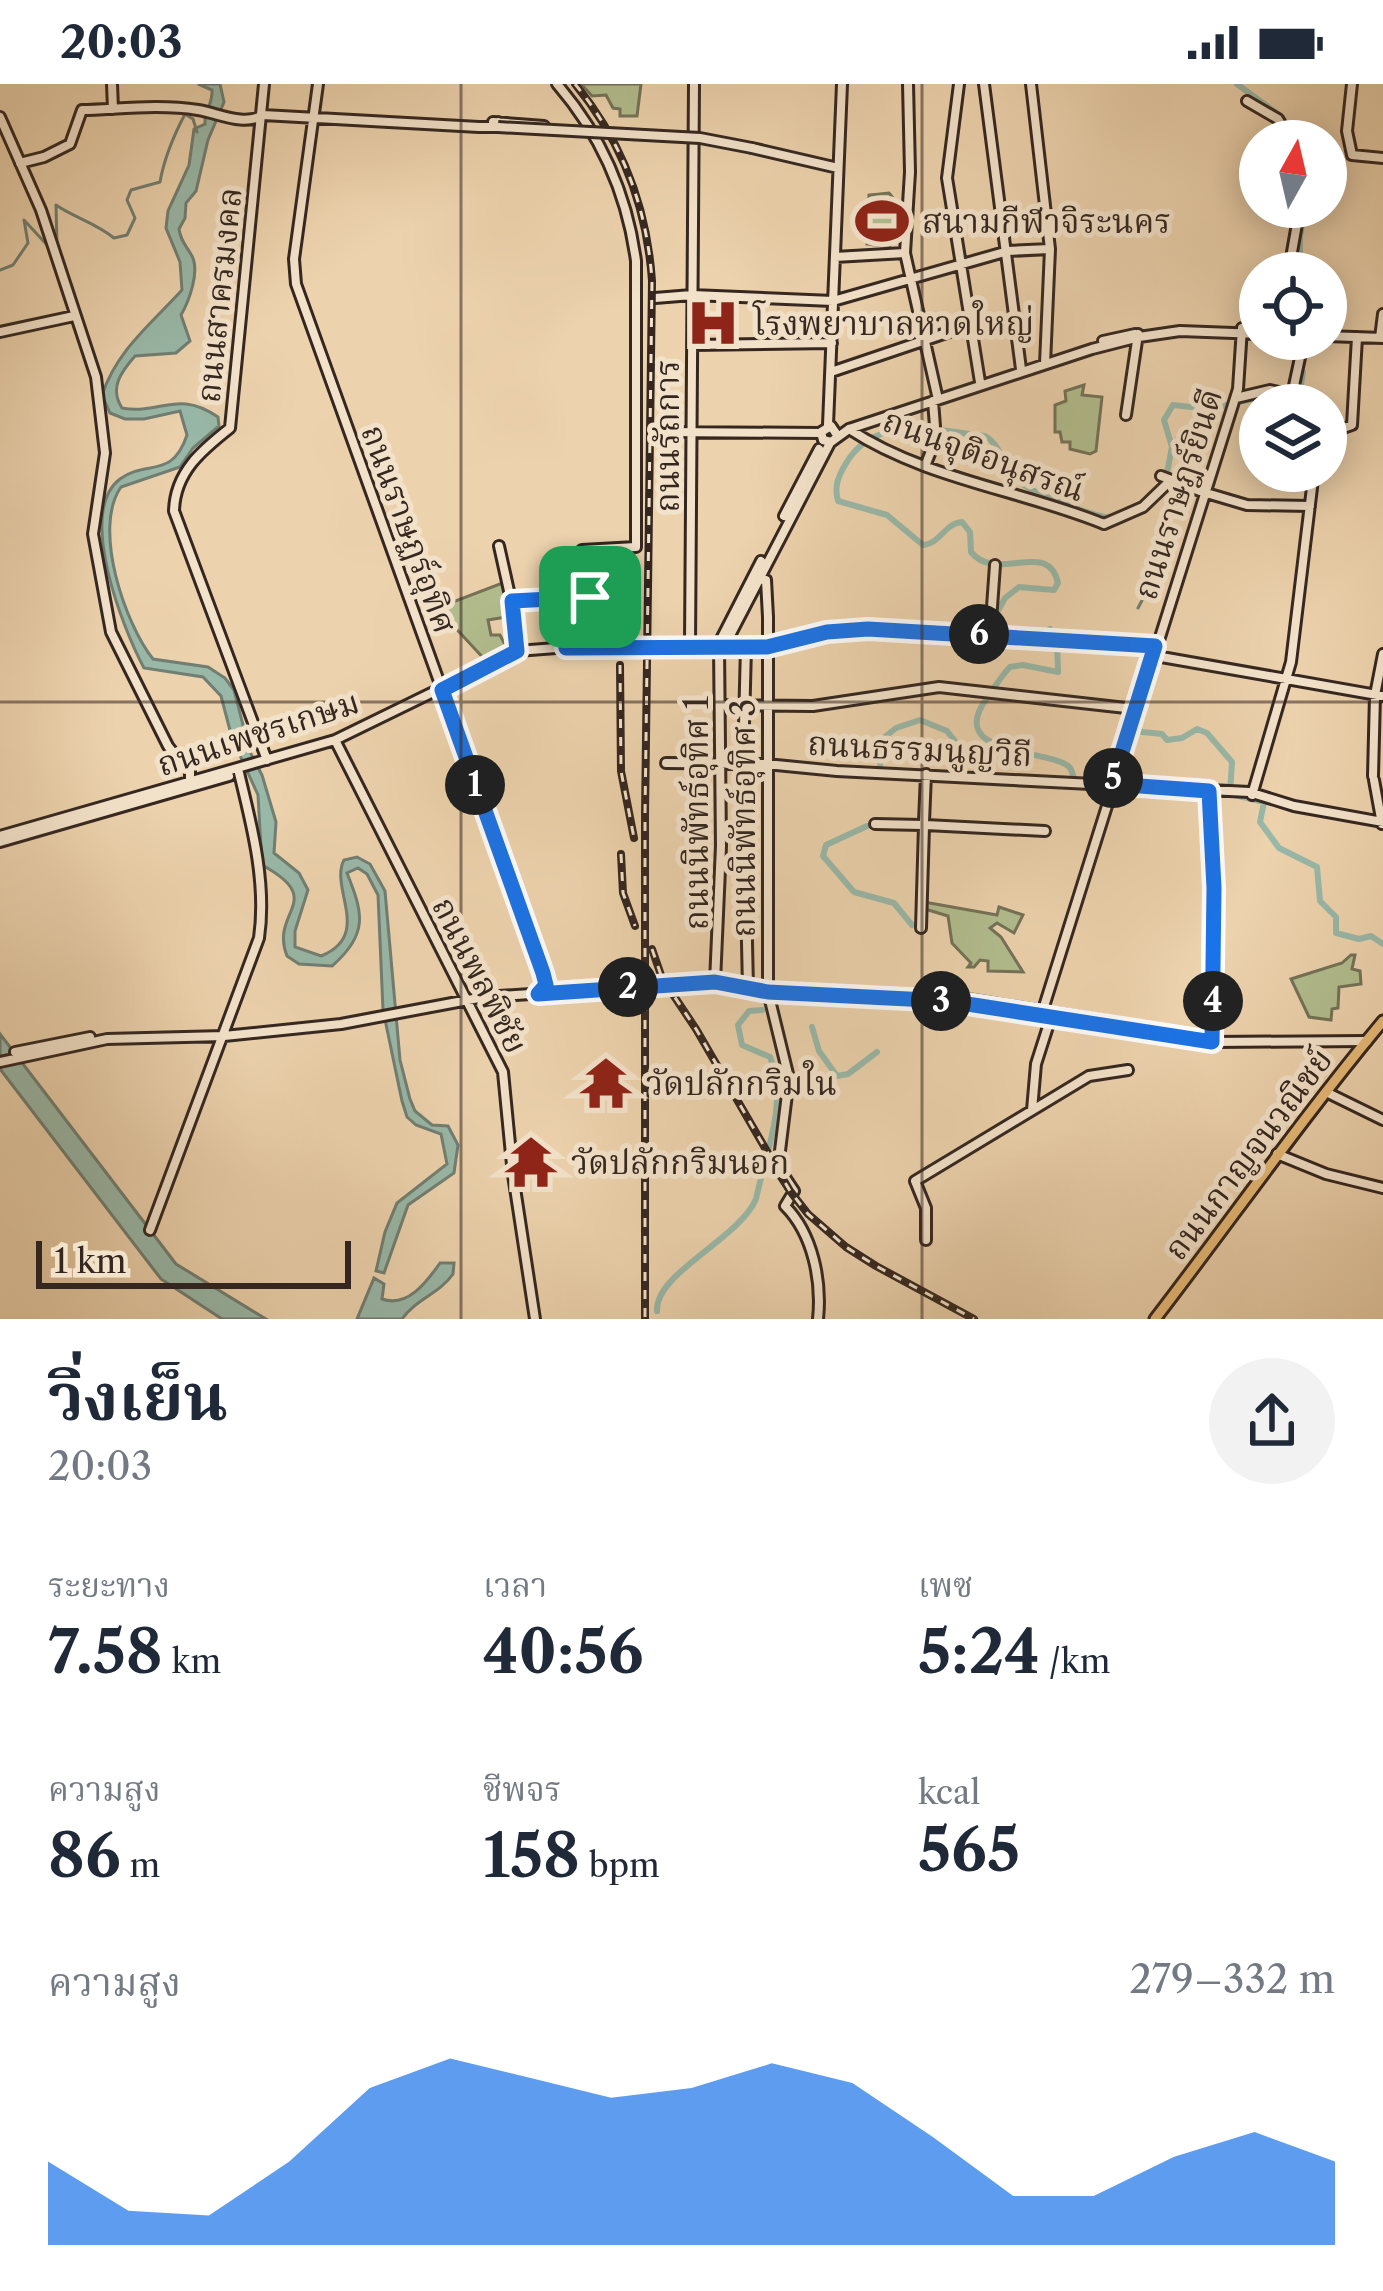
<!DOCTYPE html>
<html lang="th">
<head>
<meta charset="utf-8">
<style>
	:root { --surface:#fff; --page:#f2f2f3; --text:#1f2937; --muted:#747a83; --accent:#1a73e8 }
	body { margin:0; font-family:"Libre Caslon Text","Noto Serif Thai",serif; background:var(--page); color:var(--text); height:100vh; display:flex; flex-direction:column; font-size:45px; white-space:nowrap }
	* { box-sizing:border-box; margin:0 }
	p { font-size:39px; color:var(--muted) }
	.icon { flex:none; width:66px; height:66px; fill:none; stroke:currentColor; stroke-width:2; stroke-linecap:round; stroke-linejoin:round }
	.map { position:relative; height:1235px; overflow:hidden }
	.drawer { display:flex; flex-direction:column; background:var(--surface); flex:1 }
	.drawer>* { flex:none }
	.needle { width:78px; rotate:8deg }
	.controls { position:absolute; left:1239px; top:36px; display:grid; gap:24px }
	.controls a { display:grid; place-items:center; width:108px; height:108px; border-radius:50%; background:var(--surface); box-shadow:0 6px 30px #0003; font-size:60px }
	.scale { position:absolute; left:36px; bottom:30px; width:315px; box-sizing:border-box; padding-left:12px; border:6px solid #352720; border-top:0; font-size:33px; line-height:42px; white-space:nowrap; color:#352720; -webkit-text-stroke:9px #f3e2ca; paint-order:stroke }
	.pin { position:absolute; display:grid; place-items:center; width:102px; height:102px; color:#fff; margin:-51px; border-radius:24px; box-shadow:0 6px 18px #0006 }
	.km { position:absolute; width:60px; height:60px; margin:-30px; border-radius:50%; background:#222; color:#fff; font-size:33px; line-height:60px; text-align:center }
	.round { display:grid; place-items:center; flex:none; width:126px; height:126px; border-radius:63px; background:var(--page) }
	.head { display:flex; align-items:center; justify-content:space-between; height:204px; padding:0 48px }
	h1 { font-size:66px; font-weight:700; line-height:90px }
	.stats { display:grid; grid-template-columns:repeat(3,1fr); gap:18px; height:204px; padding:12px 48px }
	.stats div { display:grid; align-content:center }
	.stats b { font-size:60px; font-weight:700 }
	.stats small { font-size:33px; font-weight:400 }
	.stats p { font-size:33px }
	.chart { height:336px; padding:24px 48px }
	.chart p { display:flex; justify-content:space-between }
	.chart svg { width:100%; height:216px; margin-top:12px; fill:var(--accent); opacity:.7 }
	.status { display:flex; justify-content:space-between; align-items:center; height:84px; padding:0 60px; background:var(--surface); direction:ltr }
	.status svg { height:33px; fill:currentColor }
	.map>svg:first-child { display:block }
	.green { fill:#b2bd8e; stroke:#747257; stroke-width:3 }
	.water { fill:#99b8a8; stroke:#717e72; stroke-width:3 }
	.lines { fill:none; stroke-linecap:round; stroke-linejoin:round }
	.stream { stroke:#717e72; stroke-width:3 }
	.canal { stroke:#99b8a8; stroke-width:6 }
	.secondary-casing { stroke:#352720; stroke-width:14 }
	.primary-casing { stroke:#352720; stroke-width:15 }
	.secondary { stroke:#f3e2ca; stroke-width:8 }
	.primary { stroke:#e6b976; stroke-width:9 }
	.rail-casing { stroke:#352720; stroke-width:8 }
	.rail { stroke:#f3e2ca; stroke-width:3; stroke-dasharray:9; stroke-linecap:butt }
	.secondary-bridge-casing { stroke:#352720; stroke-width:14; stroke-linecap:butt }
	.secondary-bridge { stroke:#f3e2ca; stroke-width:8 }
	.route-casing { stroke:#fff; stroke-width:24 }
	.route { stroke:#1a73e8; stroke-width:15 }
	.grid { fill:none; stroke:#352720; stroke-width:3; stroke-opacity:0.55 }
	.labels { text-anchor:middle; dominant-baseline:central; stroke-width:10; stroke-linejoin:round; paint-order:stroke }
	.poi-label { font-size:33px; fill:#352720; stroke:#f3e2ca; text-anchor:start }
	.street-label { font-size:33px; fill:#352720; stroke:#f3e2ca }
</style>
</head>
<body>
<div class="status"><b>20:03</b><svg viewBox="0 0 49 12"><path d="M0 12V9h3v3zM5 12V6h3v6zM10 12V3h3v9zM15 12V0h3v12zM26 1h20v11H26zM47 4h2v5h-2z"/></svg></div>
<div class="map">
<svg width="1383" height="1235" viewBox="0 0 1383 1235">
	<rect width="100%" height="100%" fill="#ecd2ad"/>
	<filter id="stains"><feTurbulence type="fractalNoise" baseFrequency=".00167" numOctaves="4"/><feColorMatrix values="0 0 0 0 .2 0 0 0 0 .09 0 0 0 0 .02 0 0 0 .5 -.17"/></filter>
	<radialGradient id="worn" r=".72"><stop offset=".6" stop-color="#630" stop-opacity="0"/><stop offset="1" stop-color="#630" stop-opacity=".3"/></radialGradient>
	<path class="green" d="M581,0H641L637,32H620V25L613,24L606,11L592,12Z
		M889,109L898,120L897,151L889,163L867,160L869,111Z
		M1084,301L1082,311L1102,313L1096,367L1090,370L1070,365V358H1062L1060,348H1055V321L1066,317L1065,307Z
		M505,498L510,517L503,520L506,533L488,536L491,551H500L509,568L487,578L437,524Z
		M924,818L997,831L999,823L1023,831L1014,849L997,839L990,844L1001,853L1023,888L988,887V877L980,876L974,883H968L971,879L952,859L948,832L925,825Z
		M1351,871H1355L1352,885L1360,887L1361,900L1339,903L1338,924L1332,925L1331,936L1309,933L1291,895L1342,879Z"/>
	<path class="water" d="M198,0H220L224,18L208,56L196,107L186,119L185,134L179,145C181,158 186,161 192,172C200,188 189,217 181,231L190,257L176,269L135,272C121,288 109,304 122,324C161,331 177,305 218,333L219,342L193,364L180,383L121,403C92,444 125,540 153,575L208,583L225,594L234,606L250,668L262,691L276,738L274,769L299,789L308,806L295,847V863L321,872C373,851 329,804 344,776L357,773L370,780L385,807L400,976L410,1015L415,1027L432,1041L448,1042L458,1061L454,1089L408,1121L384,1189L376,1187L385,1148L397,1119L447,1080L441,1050L416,1041L407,1033L402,1017L383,926L378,811L367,790L358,784L347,789C363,829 369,850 332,882L299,880L287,872C269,827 328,817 262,781L258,711L232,654L221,612L203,593L144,584C124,547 76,428 120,395C147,375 172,396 187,351L180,327L144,335H125L110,329L102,311C117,266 151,240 182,206L180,178L166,144L168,127L189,81L194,45L205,40C204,27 213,20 212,6Z
		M0,950L176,1180L266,1235H222L161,1195L0,985Z
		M440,1179H454L453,1190C439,1210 416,1215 402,1235H357L374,1194L384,1200L382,1215C407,1224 426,1199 440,1179Z"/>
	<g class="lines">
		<path class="stream" d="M57,162L56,121C73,133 96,139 114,154L127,151L135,134L127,116L131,106L160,98C164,75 174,51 185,30L193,35L197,48
			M0,186L13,181L28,159L24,136L48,162
			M1138,524L1148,505L1164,490C1160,471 1170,458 1165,440"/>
		<path class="canal" d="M1237,0L1282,33L1296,57
			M1300,184V151L1306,123
			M1166,394L1172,363L1164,336L1173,321L1209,325L1265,312L1293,316L1300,307L1303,288
			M999,525L1005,514L1019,503L1054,506L1058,499C1048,454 997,500 971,468L970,448L962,438C945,439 940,460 923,461L887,431L838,417C834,403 838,393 845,381C874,329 936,346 985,352C1001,361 1001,378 1012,391C1027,409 1085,429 1109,434
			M1050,545L1057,558L1058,588L1023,581L1010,583C1001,592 995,603 987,614C946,669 1038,666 1063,679C1072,683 1071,686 1074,694
			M1132,641L1142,648L1162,650L1167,656L1182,654L1197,645L1207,649L1232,678L1230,710L1264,718L1260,738L1279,764L1317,783L1320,817L1336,833V849L1359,855L1371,852L1383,860
			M880,686L881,656L896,644L920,636L947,647L980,689
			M991,699L1053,702
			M867,742L826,761L823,772L854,808L894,819L912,841
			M812,943L819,967L837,992L848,990L877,968
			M657,1227C655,1189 739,1155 756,1115C765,1072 789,1016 770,973L742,961L738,941L749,927L762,926"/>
		<g class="secondary-casing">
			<path id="secondary" d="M112,0L113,25
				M264,0L230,344C202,366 175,388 174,427L267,676
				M318,0L294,175L296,200L535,864L546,899L542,908
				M557,0C601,51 627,110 636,177V463L582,466L597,562H590
				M908,0L910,88L905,169L937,311
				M959,0L947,94L980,298
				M984,0L1021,285
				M1031,0L1050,165L1045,280
				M1352,0L1347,47L1352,71L1383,74
				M1247,17L1278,35L1291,57
				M0,33L41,126L96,293L105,369L93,450L111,548L168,662L179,676L190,682V698
				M493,38L544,42
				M752,64L838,84
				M20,79L44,73L70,60L82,26C120,25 160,20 198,26C218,29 244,43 263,31L479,43H498V38
				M835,173L905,169
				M1296,189L1292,168L1300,123
				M655,214L692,211L833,217L1008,167L1050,165
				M0,248L74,232
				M1326,252L1383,254
				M1380,254L1383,230
				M1103,257L1135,250
				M692,261L832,259
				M831,288L970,241
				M1236,314L1270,306L1292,311L1304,255
				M1126,331L1138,250
				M828,341L842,0
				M849,345C925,395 1021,406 1104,440
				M664,348L821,349
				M1326,350L1352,341L1357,253
				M837,351L831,342L821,348L823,356L831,358L849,345L1092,265L1139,253L1180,247L1260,250
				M925,382L936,355L933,317
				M1161,392L1200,407
				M1203,408L1247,421L1310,422
				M784,432L819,365
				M1104,440L1143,423L1171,396
				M499,462L511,516L517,567
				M758,495L766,496L768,533V908L789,994L778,1083L794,1107L785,1122C813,1150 822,1197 818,1235
				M511,516L589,513
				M990,551L995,481
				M690,561L694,0
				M700,561L776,562L827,548L867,545L1156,562
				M718,561L761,477
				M724,563L830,359
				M746,563L743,679L748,904
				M1150,571L1383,612
				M721,621L813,622L939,603L1135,625
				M335,656L503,988L513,1091L535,1235
				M666,679L766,680L837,687L1249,708L1294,722L1383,738
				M1373,692L1375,611L1383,570
				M1374,696L1382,740
				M1210,705L1214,804L1212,958
				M1252,711L1291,578L1314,387
				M924,738L926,690
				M875,740L922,741
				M926,741L1045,747
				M0,752L335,656L517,567L569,563
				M0,758L229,692
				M921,844L924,742
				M715,898L721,762L719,563
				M968,915L1149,944
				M1041,932L1238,305L1242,244
				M15,968L90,953
				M0,978L107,955L224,952L341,940L484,913L715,898L768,908L948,917L1212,958L1367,957
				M1328,1009L1383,1036
				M1032,1026L1036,980L1052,930
				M1277,1070L1326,1090L1383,1104
				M150,1146L259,854C267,800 252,742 239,689
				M926,1156V1124L915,1097L1089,992L1128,986"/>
		</g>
		<g class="primary-casing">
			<path id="primary" d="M1155,1235C1231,1136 1303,1033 1383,937"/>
		</g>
		<use href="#secondary" class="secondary"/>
		<use href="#primary" class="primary"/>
		<g class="rail-casing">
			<path id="rail" d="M575,0C622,57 647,123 652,197L645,731V1235
				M620,581L621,687L634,754
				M621,770L623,809L635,842
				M652,865L662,894L696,945L790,1107L808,1130L846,1163L876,1182L974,1235"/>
		</g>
		<use href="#rail" class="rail"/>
		<g class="secondary-bridge-casing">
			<path id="secondary-bridge" d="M498,43L700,54L752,64
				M566,564L705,562"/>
		</g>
		<use href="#secondary-bridge" class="secondary-bridge"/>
	</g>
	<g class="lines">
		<g class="route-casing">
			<path id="route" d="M590,513L597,562L566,564L767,563L827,548L868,545L1155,562L1112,700L1209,707L1214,804L1212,958L948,917L768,908L715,898L538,910L546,901L543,889L442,606L517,567L512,517Z"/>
		</g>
		<use href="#route" class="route"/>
	</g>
	<path class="grid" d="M461,0V1235M922,0V1235M0,618H1383"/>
	<defs>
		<g id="stadium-bare" transform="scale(4.14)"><path d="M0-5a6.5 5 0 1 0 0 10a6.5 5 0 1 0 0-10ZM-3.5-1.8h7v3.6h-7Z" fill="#8f2418" stroke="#f3e2ca" stroke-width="2.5" paint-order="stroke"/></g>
		<g id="hospital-bare" transform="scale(4.14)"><path d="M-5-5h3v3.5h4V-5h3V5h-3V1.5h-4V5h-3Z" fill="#8f2418" stroke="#f3e2ca" stroke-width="2.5" paint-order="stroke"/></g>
		<g id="temple-bare" transform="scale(4.14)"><path d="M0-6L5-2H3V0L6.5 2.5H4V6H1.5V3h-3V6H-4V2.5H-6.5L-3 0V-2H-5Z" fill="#8f2418" stroke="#f3e2ca" stroke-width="2.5" paint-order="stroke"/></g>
	</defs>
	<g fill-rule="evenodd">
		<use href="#stadium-bare" x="882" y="137"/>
		<use href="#hospital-bare" x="713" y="239"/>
		<use href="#temple-bare" x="606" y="999"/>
		<use href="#temple-bare" x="531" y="1078"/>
	</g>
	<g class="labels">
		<g class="poi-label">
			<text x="922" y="137">สนามกีฬาจิระนคร</text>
			<text x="753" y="239">โรงพยาบาลหาดใหญ่</text>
			<text x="646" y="999">วัดปลักกริมใน</text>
			<text x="571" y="1078">วัดปลักกริมนอก</text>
		</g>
		<g class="street-label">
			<text transform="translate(219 211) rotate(-84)">ถนนสาครมงคล</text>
			<text transform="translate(667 352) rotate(-90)">ถนนรัถการ</text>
			<text transform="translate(984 371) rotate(20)">ถนนจุติอนุสรณ์</text>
			<text transform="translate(1178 410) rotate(-72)">ถนนราษฎร์ยินดี</text>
			<text transform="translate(409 445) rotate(70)">ถนนราษฏร์อุทิศ</text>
			<text transform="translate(258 649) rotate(-18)">ถนนเพชรเกษม</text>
			<text transform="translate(920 665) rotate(3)">ถนนธรรมนูญวิถี</text>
			<text transform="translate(696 729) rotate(-90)">ถนนนิพัทธ์อุทิศ 1</text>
			<text transform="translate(743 734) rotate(-90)">ถนนนิพัทธ์อุทิศ 3</text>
			<text transform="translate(480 891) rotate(63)">ถนนพลพิชัย</text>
			<text transform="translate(1248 1070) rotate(-53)">ถนนกาญจนวณิชย์</text>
		</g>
	</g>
	<rect width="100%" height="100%" filter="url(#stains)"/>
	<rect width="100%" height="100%" fill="url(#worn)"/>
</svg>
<div class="controls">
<a><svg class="needle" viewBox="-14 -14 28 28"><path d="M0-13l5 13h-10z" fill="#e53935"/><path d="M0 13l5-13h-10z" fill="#747a83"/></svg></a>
<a><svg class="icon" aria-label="locate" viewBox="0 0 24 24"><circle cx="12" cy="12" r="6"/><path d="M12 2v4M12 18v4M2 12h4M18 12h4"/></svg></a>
<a><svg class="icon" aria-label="layers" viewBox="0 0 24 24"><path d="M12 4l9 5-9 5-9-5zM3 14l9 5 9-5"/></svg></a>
</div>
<div class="scale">1 km</div>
<div class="pin" style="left:590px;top:513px;background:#1e9e55"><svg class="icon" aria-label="arrive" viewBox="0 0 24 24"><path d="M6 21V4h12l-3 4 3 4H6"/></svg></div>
<b class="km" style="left:475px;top:701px">1</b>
<b class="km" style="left:628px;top:903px">2</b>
<b class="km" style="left:941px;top:917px">3</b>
<b class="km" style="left:1213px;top:917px">4</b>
<b class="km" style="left:1113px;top:694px">5</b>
<b class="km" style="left:979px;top:550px">6</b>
</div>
<section class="drawer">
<div class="head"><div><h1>วิ่งเย็น</h1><p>20:03</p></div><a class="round"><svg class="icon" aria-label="share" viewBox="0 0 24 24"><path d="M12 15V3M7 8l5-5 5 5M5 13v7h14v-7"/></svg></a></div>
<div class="stats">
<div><p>ระยะทาง</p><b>7.58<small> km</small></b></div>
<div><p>เวลา</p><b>40:56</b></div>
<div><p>เพซ</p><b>5:24<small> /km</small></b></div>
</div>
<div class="stats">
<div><p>ความสูง</p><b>86<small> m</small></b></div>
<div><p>ชีพจร</p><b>158<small> bpm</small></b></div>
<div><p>kcal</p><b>565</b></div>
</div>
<div class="chart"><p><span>ความสูง</span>279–332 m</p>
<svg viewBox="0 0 160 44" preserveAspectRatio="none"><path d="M0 44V27L10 37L20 38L30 27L40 12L50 6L60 10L70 14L80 12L90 7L100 11L110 22L120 34L130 34L140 26L150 21L160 27V44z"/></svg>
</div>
</section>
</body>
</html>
